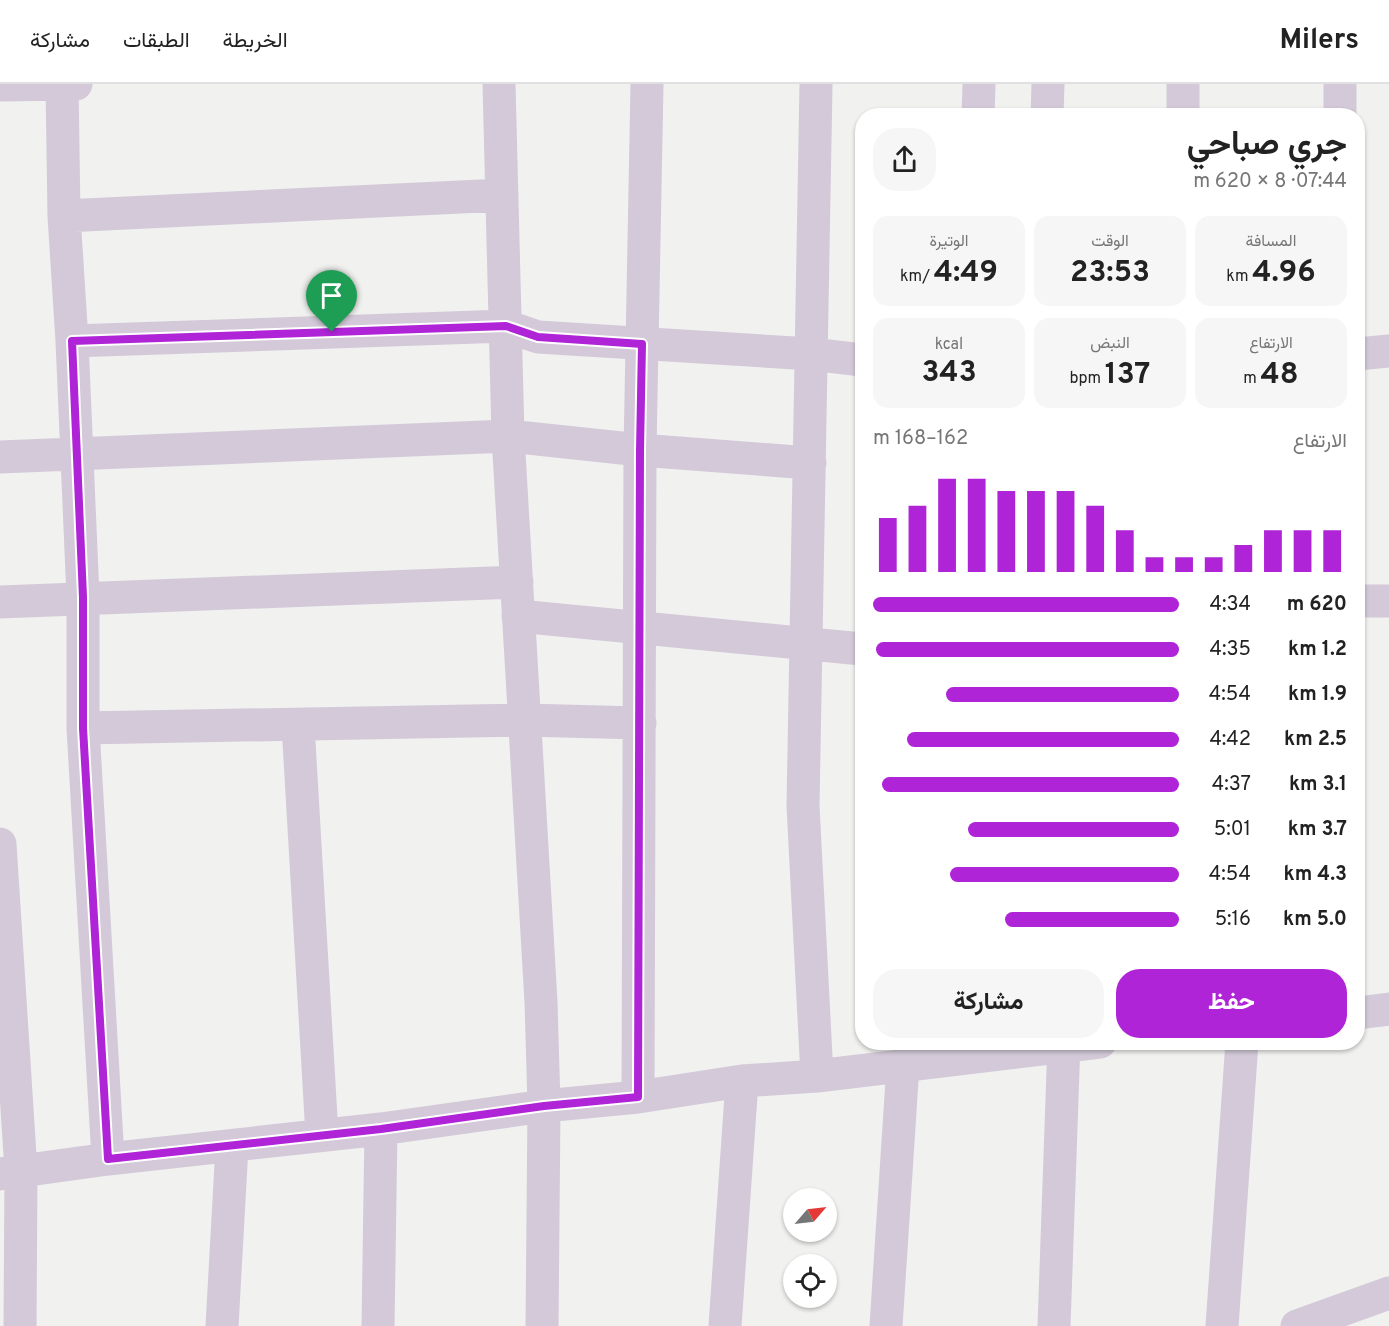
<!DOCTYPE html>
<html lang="ar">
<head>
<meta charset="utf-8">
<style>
	:root { --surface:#fff; --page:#f6f6f6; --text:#222; --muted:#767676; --line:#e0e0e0; --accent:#af24d6 }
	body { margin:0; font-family:Overpass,Vazirmatn,sans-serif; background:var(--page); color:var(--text); direction:rtl; height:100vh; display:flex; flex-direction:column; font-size:22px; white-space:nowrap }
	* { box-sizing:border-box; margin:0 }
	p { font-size:20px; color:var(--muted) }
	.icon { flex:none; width:33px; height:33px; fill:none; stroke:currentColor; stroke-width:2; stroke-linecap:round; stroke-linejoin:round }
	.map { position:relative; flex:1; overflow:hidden; direction:ltr }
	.sheet { position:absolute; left:855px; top:24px; width:510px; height:942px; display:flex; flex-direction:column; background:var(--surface); border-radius:24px; box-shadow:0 2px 4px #0004; direction:rtl }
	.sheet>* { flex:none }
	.needle { width:39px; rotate:62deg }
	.controls { position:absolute; left:783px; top:1104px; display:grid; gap:12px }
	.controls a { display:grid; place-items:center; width:54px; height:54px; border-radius:50%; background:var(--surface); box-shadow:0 2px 4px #0004; font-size:30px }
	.pin { position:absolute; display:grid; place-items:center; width:51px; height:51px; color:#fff; margin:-62px -26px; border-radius:50% 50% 50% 0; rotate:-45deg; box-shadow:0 0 6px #0007 }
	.pin .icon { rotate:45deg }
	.round { display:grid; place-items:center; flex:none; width:63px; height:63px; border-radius:24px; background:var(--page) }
	.headline { display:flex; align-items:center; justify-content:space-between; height:102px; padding:0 18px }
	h1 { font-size:33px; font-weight:700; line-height:45px }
	.stats { display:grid; grid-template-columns:repeat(3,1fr); gap:9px; height:102px; padding:6px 18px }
	.stats div { display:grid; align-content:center; border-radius:15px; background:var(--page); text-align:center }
	.stats b { font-size:30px; font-weight:700 }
	.stats small { font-size:16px; font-weight:400 }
	.stats p { font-size:16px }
	.chart { height:168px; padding:12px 18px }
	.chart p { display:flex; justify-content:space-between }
	.chart svg { width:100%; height:108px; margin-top:6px; stroke:var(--accent); stroke-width:6 }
	.primary-button { display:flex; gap:12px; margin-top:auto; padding:12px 18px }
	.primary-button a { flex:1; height:69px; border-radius:24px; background:var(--accent); color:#fff; font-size:24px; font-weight:700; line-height:69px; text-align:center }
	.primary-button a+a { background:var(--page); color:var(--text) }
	ul { padding:0 18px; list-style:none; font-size:20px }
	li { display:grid; grid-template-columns:96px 72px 1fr; align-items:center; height:45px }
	li i { height:15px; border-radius:8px; background:var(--accent) }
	header { display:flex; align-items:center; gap:36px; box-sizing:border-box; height:84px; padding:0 30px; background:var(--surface); border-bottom:2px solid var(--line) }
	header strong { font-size:28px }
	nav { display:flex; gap:33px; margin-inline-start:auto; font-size:21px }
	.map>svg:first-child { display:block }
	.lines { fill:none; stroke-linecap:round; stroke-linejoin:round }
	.minor { stroke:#d3c9d8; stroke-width:33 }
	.route-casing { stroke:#fff; stroke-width:12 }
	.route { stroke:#af24d6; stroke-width:8 }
</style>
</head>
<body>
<header>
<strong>Milers</strong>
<nav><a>الخريطة</a><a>الطبقات</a><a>مشاركة</a></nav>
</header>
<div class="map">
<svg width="1389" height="1242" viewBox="0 0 1389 1242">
	<rect width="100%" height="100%" fill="#f1f1ef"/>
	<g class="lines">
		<path class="minor" d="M62,0L64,132L72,257L83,513V644L108,1075
			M499,0L508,352L541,918L544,1022L542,1242
			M816,0L803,722L817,992
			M0,1L76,0
			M978,32L979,0
			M1047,32L1048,0
			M1183,32V0
			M1340,32V0
			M64,132L502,111
			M72,257L506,242L538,253L811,270L862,276
			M1358,270L1389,267
			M0,373L508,352L640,366L810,379
			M1358,517H1389
			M0,518L517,498
			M518,532L862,565
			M298,641L322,1051
			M83,644L525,636L640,639
			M0,760L21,1087L20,1242
			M1358,929L1389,925
			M638,1013L640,366L647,0
			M0,1090L108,1075L381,1045L544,1022L638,1013L742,997L817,992L1100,958
			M222,1242L232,1062
			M378,1242L381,1045
			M725,1242L742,997
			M886,1242L903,981
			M1054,1242L1064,958
			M1222,1242L1242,958
			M1297,1242L1389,1209"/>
	</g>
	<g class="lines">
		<g class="route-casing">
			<path id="route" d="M506,242L538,253L642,260L640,366L638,1013L544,1022L381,1045L108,1075L83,644V513L72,257Z"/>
		</g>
		<use href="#route" class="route"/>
	</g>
</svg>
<div class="controls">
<a><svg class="needle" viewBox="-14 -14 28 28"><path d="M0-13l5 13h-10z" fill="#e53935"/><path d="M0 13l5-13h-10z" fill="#767676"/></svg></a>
<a><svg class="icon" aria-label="locate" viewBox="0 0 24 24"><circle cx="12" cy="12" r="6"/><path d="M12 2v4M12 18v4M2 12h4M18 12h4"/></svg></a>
</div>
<div class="pin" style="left:332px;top:248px;background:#1e9e55"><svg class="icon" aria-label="arrive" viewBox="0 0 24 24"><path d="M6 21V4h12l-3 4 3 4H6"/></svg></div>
<section class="sheet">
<div class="headline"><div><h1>جري صباحي</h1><p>07:44 · 8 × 620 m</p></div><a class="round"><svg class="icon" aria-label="share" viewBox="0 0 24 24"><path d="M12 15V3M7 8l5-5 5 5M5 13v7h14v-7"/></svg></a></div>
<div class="stats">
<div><p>المسافة</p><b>4.96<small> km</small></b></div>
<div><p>الوقت</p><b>23:53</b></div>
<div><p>الوتيرة</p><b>4:49<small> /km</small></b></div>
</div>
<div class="stats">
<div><p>الارتفاع</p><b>48<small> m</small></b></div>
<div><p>النبض</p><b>137<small> bpm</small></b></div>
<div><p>kcal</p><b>343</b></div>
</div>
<div class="chart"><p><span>الارتفاع</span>162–168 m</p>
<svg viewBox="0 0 160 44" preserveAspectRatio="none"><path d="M5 44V22M15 44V17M25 44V6M35 44V6M45 44V11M55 44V11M65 44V11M75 44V17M85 44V27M95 44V38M105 44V38M115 44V38M125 44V33M135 44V27M145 44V27M155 44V27"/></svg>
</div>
<ul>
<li><b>620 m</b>4:34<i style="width:100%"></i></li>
<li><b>1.2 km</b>4:35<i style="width:99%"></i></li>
<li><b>1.9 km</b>4:54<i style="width:76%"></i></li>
<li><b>2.5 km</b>4:42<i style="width:89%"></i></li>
<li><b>3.1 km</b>4:37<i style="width:97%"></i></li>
<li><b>3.7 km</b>5:01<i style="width:69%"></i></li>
<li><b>4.3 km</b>4:54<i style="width:75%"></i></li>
<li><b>5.0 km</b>5:16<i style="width:57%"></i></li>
</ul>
<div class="primary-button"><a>حفظ</a><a>مشاركة</a></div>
</section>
</div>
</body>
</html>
